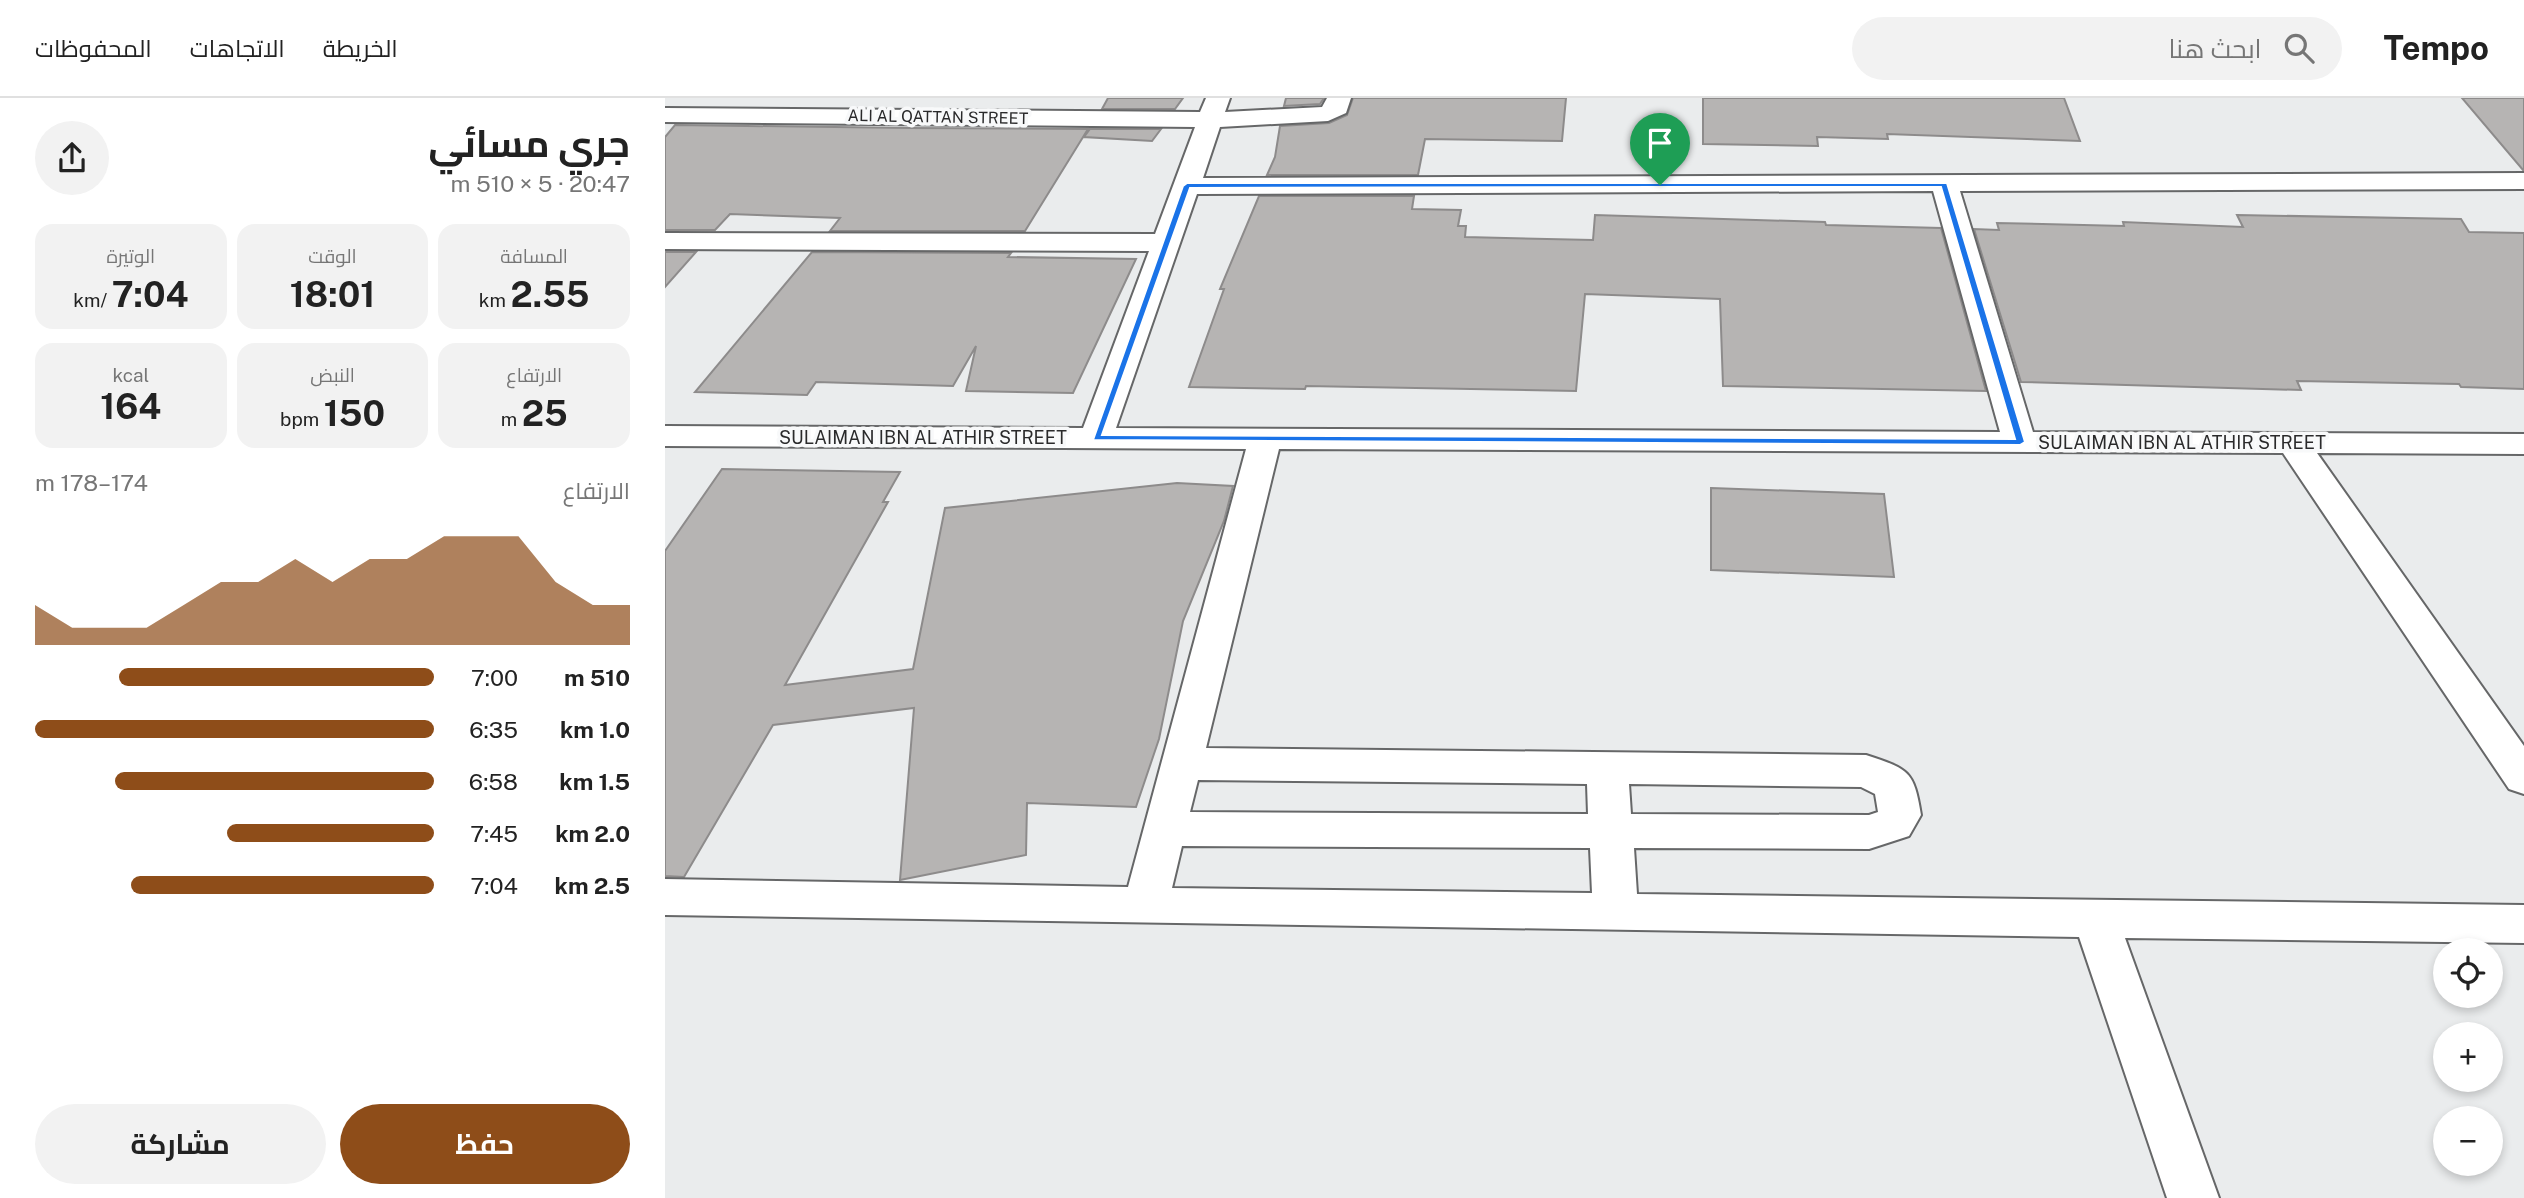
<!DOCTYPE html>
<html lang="ar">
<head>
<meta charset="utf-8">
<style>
	:root { --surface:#fff; --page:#f2f2f2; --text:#222; --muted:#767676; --line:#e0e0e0; --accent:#8e4d19 }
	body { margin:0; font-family:"Public Sans",Cairo,sans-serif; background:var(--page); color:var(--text); direction:rtl; height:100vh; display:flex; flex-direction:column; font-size:26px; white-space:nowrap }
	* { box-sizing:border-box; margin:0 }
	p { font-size:23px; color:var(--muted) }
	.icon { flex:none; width:38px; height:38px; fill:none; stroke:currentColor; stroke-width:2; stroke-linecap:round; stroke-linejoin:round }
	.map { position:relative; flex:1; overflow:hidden; direction:ltr }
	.panel { display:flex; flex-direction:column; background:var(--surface); width:665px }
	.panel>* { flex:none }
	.buttons { position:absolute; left:1768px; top:840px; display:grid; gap:14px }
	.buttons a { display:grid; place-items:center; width:70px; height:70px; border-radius:50%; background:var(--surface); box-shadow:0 4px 10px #0003; font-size:35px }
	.pin { position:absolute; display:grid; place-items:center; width:60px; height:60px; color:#fff; margin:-72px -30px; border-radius:50% 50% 50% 0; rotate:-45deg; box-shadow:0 0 7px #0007 }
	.pin .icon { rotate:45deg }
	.round { display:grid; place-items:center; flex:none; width:74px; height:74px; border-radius:37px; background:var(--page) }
	.head { display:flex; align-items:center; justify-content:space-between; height:119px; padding:0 35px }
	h1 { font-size:38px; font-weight:700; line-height:52px }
	.figures { display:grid; grid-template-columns:repeat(3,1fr); gap:10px; height:119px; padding:7px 35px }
	.figures div { display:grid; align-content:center; border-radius:18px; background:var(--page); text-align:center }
	.figures b { font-size:35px; font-weight:700 }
	.figures small { font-size:19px; font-weight:400 }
	.figures p { font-size:19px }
	.chart { height:196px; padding:14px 35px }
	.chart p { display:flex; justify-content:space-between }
	.chart svg { width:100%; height:126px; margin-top:7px; fill:var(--accent); opacity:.7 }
	.primary-button { display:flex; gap:14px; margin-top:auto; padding:14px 35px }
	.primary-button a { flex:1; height:80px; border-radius:42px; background:var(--accent); color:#fff; font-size:28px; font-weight:700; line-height:80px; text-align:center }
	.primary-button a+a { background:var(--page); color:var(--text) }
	ul { padding:0 35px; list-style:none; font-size:23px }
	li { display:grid; grid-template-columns:112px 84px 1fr; align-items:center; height:52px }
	li i { height:18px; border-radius:9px; background:var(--accent) }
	header { display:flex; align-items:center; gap:42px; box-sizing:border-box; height:98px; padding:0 35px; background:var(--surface); border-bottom:2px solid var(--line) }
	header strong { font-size:33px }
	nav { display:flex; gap:38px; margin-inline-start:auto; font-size:24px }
	.search { width:490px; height:63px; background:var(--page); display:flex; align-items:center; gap:18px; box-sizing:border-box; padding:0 24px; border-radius:38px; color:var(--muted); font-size:26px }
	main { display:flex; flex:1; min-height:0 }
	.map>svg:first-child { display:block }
	.building { fill:#b6b4b3; stroke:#8d8b8b; stroke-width:2 }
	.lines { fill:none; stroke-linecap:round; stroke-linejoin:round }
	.minor-casing { stroke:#666768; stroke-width:4 }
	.minor { fill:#fff; fill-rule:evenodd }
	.route { fill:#1a73e8; stroke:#fff; stroke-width:2; fill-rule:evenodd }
	.labels { text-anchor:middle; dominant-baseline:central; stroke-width:7; stroke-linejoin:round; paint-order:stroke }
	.far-street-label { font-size:16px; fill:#2a2a2b; stroke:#f8f9fa }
	.street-label { font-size:18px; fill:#2a2a2b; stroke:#f8f9fa }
</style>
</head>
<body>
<header>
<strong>Tempo</strong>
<div class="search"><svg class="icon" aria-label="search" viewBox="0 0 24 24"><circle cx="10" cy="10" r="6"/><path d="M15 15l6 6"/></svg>ابحث هنا</div>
<nav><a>الخريطة</a><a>الاتجاهات</a><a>المحفوظات</a></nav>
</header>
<main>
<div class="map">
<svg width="1859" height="1100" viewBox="0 0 1859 1100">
	<rect width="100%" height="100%" fill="#eaeced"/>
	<path class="building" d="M443,0H518L510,11H437Z
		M621,0H659L655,6L619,8Z
		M688,0H901L897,43L760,41L753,77H602L610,59L615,28L664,25L682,17Z
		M1038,0H1399L1415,43L1222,36L1223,41L1152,39L1153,48L1038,46Z
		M1797,0H1859V72H1858Z
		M10,27L244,30L423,31L360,133H165L175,120L65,116L50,132H0V39Z
		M425,31H496L487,43L419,39Z
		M594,98H749L747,111L796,112L793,128H801L800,139L928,142L930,117L1160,124L1161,127L1276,130L1321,293L1058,288L1055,201L920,196L911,293L641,288L640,291L524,289L559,191H555Z
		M1572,117L1796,121L1804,134L1859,135V291L1796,289L1794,286L1632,283L1636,292L1356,284L1309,131L1334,132L1332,125L1459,128L1458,124L1578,129Z
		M0,154H31L0,189Z
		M147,154L346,155L343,159L471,161L408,295L301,293L311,248L288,288L151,284L142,297L30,294Z
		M57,371L235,374L218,404H223L120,587L248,571L280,410L512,385L568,388L559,423L518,523L494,641L471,709L362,705L361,757L235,782L249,610L108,627L19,779L0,778V453Z
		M1046,390L1219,396L1229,479L1046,472Z"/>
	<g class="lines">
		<g class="minor-casing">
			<path id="minor" d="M541,0H565L560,14L657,9L662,0H686L681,15L663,23L555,29L538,80L1859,75V91L1295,93L1368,334L1859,336V356L1652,355L1859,648V696L1844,691L1618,355L614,351L541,650L1201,657C1244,671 1249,673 1256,717L1244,738L1204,751L969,750L972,796L1859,807V845L1460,840L1554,1100H1502L1414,839L0,817V781L463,789L581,351L0,348V328L418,330L484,153L0,151V135L490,136L530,29L0,24V10L535,14ZM1268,93L1335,334L451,330L532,96ZM533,682L922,686L923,716L525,714ZM964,686L1196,689L1210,696L1213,714L1204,717L966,716ZM517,748L925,750L927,795L507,790Z"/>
		</g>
		<use href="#minor" class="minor"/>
	</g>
	<path class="route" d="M522,85H1282L1360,344L1355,347L428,342L518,88ZM995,89H1276L1350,341L437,337L525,90Z"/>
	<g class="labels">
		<g class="far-street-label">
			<text transform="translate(273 19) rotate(1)">ALI AL QATTAN STREET</text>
		</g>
		<g class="street-label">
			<text x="258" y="339">SULAIMAN IBN AL ATHIR STREET</text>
			<text x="1517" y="344">SULAIMAN IBN AL ATHIR STREET</text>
		</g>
	</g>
</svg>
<div class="buttons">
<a><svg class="icon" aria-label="locate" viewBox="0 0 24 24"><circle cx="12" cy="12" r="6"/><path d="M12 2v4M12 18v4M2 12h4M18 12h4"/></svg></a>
<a>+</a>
<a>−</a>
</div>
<div class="pin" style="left:995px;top:87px;background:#1e9e55"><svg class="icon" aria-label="arrive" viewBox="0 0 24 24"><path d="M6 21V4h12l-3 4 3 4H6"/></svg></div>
</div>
<section class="panel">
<div class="head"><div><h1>جري مسائي</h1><p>20:47 · 5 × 510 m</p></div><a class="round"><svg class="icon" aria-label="share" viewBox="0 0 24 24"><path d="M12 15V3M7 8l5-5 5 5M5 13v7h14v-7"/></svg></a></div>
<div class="figures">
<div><p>المسافة</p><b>2.55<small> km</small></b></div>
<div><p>الوقت</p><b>18:01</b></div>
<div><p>الوتيرة</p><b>7:04<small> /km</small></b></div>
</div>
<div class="figures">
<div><p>الارتفاع</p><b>25<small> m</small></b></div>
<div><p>النبض</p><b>150<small> bpm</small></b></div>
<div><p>kcal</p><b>164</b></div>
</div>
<div class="chart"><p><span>الارتفاع</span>174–178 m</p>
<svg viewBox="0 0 160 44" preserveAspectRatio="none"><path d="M0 44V30L10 38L20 38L30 38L40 30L50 22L60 22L70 14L80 22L90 14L100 14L110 6L120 6L130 6L140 22L150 30L160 30V44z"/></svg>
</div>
<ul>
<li><b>510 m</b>7:00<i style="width:79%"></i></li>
<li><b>1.0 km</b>6:35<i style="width:100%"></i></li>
<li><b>1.5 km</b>6:58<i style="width:80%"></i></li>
<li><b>2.0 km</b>7:45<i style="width:52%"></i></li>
<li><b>2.5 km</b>7:04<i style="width:76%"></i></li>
</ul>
<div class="primary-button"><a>حفظ</a><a>مشاركة</a></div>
</section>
</main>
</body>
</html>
